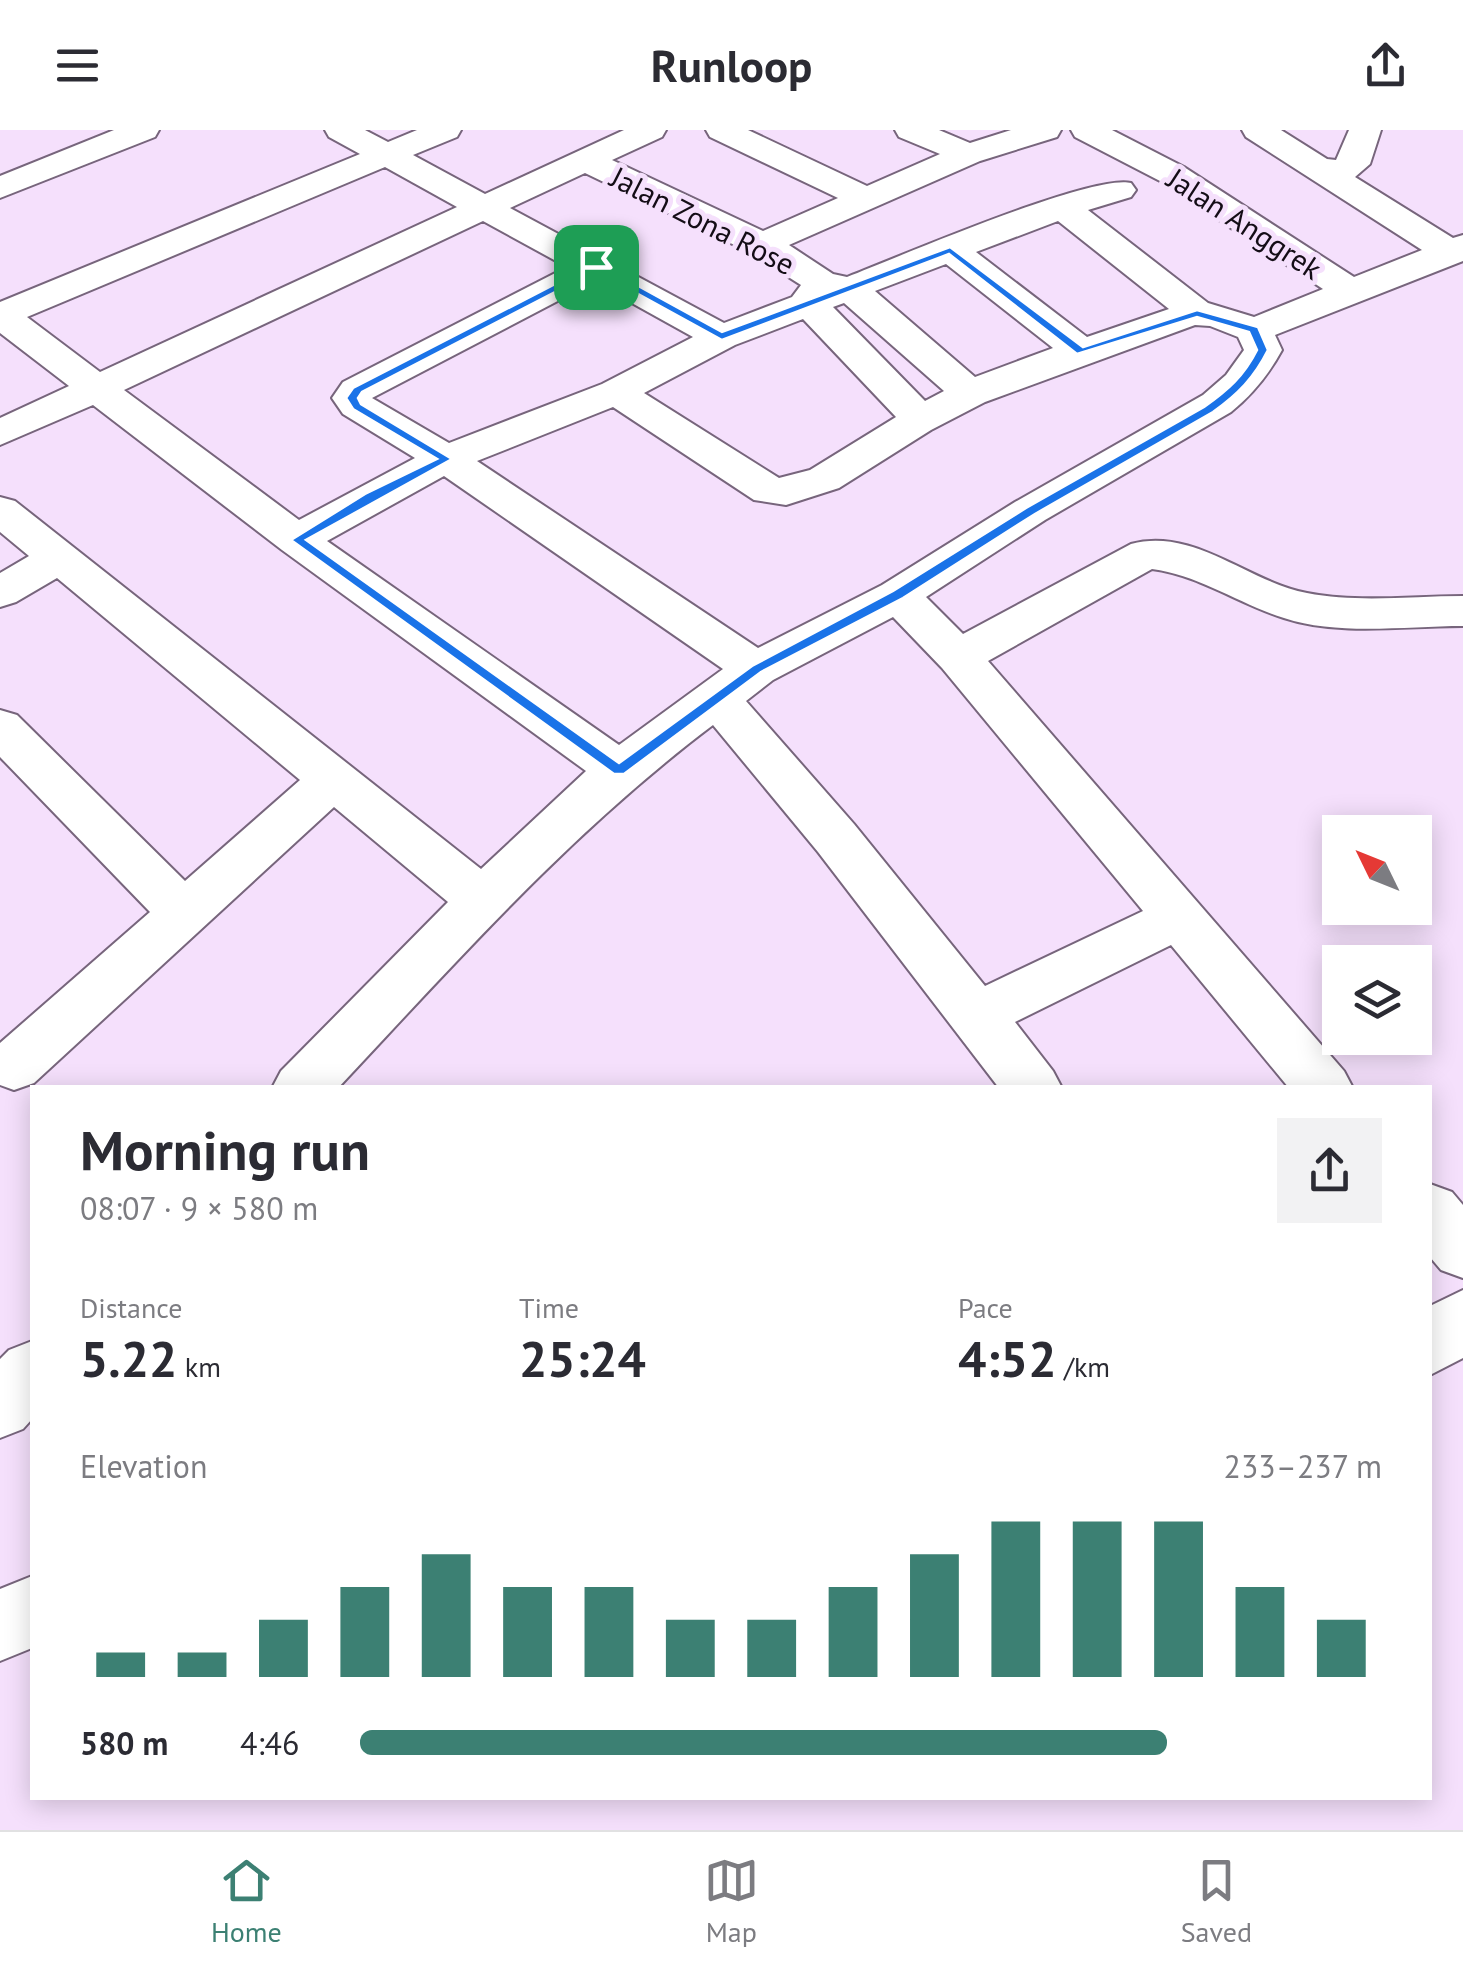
<!DOCTYPE html>
<html lang="en">
<head>
<meta charset="utf-8">
<style>
	:root { --surface:#fff; --page:#f2f2f3; --text:#2b2b33; --muted:#7c7c81; --line:#e1e1e2; --accent:#3c8073 }
	body { margin:0; font-family:"PT Sans",sans-serif; background:var(--page); color:var(--text); height:100vh; display:flex; flex-direction:column; font-size:38px; white-space:nowrap }
	* { box-sizing:border-box; margin:0 }
	p { font-size:32px; color:var(--muted) }
	.icon { flex:none; width:55px; height:55px; fill:none; stroke:currentColor; stroke-width:2; stroke-linecap:round; stroke-linejoin:round }
	.map { position:relative; flex:1; overflow:hidden }
	.drawer { position:absolute; left:30px; top:955px; width:1402px; height:715px; display:flex; flex-direction:column; background:var(--surface); border-radius:0px; box-shadow:0 5px 25px #0003 }
	.drawer>* { flex:none }
	.needle { width:65px; rotate:313deg }
	.controls { position:absolute; left:1322px; top:685px; display:grid; gap:20px }
	.controls a { display:grid; place-items:center; width:110px; height:110px; border-radius:0px; background:var(--surface); box-shadow:0 5px 25px #0003; font-size:50px }
	.pin { position:absolute; display:grid; place-items:center; width:85px; height:85px; color:#fff; margin:-42px; border-radius:20px; box-shadow:0 5px 15px #0006 }
	.round { display:grid; place-items:center; flex:none; width:105px; height:105px; border-radius:0px; background:var(--page) }
	.overview { display:flex; align-items:center; justify-content:space-between; height:170px; padding:0 50px }
	h1 { font-size:55px; font-weight:800; line-height:75px }
	.figures { display:grid; grid-template-columns:repeat(3,1fr); gap:15px; height:170px; padding:10px 50px }
	.figures div { display:grid; align-content:center }
	.figures b { font-size:50px; font-weight:800 }
	.figures small { font-size:28px; font-weight:400 }
	.figures p { font-size:28px }
	.chart { height:280px; padding:20px 50px }
	.chart p { display:flex; justify-content:space-between }
	.chart svg { width:100%; height:180px; margin-top:10px; stroke:var(--accent); stroke-width:6 }
	ul { padding:0 50px; list-style:none; font-size:32px }
	li { display:grid; grid-template-columns:160px 120px 1fr; align-items:center; height:75px }
	li i { height:25px; border-radius:12px; background:var(--accent) }
	header { display:flex; justify-content:space-between; align-items:center; height:130px; padding:0 50px; background:var(--surface); font-size:45px; font-weight:800 }
	.menu { display:flex; justify-content:space-around; align-items:center; height:140px; border-top:2px solid var(--line); background:var(--surface); font-size:28px; color:var(--muted) }
	.menu a { display:grid; justify-items:center; gap:5px }
	.menu .on { color:var(--accent) }
	.map>svg:first-child { display:block }
	.lines { fill:none; stroke-linecap:round; stroke-linejoin:round }
	.minor-casing { stroke:#77657c; stroke-width:4 }
	.minor { fill:#fff; fill-rule:evenodd }
	.route { fill:#1a73e8; stroke:#fff; stroke-width:2.5; fill-rule:evenodd }
	.labels { text-anchor:middle; dominant-baseline:central; stroke-width:10; stroke-linejoin:round; paint-order:stroke }
	.far-street-label { font-size:30px; fill:#140d16; stroke:#f5e0fc }
</style>
</head>
<body>
<header><svg class="icon" aria-label="menu" viewBox="0 0 24 24"><path d="M4 6h16M4 12h16M4 18h16"/></svg>Runloop<svg class="icon" aria-label="share" viewBox="0 0 24 24"><path d="M12 15V3M7 8l5-5 5 5M5 13v7h14v-7"/></svg></header>
<div class="map">
<svg width="1463" height="1700" viewBox="0 0 1463 1700">
	<rect width="100%" height="100%" fill="#f5e0fc"/>
	<g class="lines">
		<g class="minor-casing">
			<path id="minor" d="M114,0H159L155,7L0,68V46Z
				M325,0H365L388,12L417,0H461L457,7L413,25L485,64L624,0H666L662,7L612,30L763,101L838,68L710,7L706,0H748L867,56L940,24L899,7L895,0H939L970,13L1011,0H1061L1057,7L980,31L789,115L833,144L847,147C896,128 1093,43 1131,53L1136,60L1131,67L1088,80L1208,173L1254,187L1323,159L1160,51L1075,7L1071,0H1112L1184,37L1354,147L1422,120L1246,7L1242,0H1281L1327,29L1336,30L1349,0H1381L1370,34L1355,47L1453,108L1463,105V131L1275,205L1282,220C1269,244 1253,264 1231,282L1045,390L926,467L963,504L1131,414C1194,397 1248,452 1307,463C1357,473 1413,466 1463,466V496C1406,496 1338,506 1284,488C1239,474 1199,445 1152,439L988,531L1344,941L1353,958H1289L1171,815L1015,892L1053,941L1062,958H999L818,722L713,595C570,703 460,828 338,958H272L281,941L448,772L334,677L34,953L14,960L0,955V913L150,782L0,627V580L17,585L185,751L300,650L57,448L16,472L0,477V443L29,426L0,402V367L15,371L481,739L586,641L282,420L93,275L0,315V288L69,256L0,203V172L360,24L329,7ZM385,37L457,77L100,242L27,187ZM585,43L749,122L801,155L792,167L724,193L510,78ZM483,91L567,137L343,252L332,268L343,284L415,328L299,390L124,260ZM1058,91L1169,179L1087,207L976,122ZM946,134L1053,218L975,247L875,161ZM594,152L693,207L602,254L449,313L372,268ZM844,173L944,261L925,271L833,177ZM803,189L896,287L810,340L779,348L644,263L735,215ZM1195,195L1210,196L1238,207L1244,220L1226,245L1203,265L1015,372L882,455L758,518L477,331L613,277L754,370L786,375L839,358L931,300L985,272ZM444,346L723,539L619,615L327,411ZM893,487L942,538L1143,781L985,856L854,694L746,571L773,550Z
				M1430,1054L1452,1062L1463,1075V1148L1441,1140L1430,1127Z
				M1463,1160V1228L1430,1245V1176Z
				M32,1211V1289L23,1299L0,1308V1229L9,1220Z
				M32,1446V1518L0,1531V1459Z"/>
		</g>
		<use href="#minor" class="minor"/>
	</g>
	<path class="route" d="M950,117L1083,217L1197,180L1258,197L1268,220C1254,248 1238,264 1213,282L1035,384L903,468L761,542L624,644H614L291,410L365,364L437,329L353,279L346,268L353,258L592,135H600L722,202ZM949,124L1077,224L1197,187L1249,202L1257,220C1244,246 1228,260 1204,277L1026,378L893,461L752,536L619,633L306,410L452,329L361,274L358,268L362,262L596,141L722,210Z"/>
	<g class="labels">
		<g class="far-street-label">
			<text transform="translate(703 90) rotate(27)">Jalan Zona Rose</text>
			<text transform="translate(1245 93) rotate(33)">Jalan Anggrek</text>
		</g>
	</g>
</svg>
<div class="controls">
<a><svg class="needle" viewBox="-14 -14 28 28"><path d="M0-13l5 13h-10z" fill="#e53935"/><path d="M0 13l5-13h-10z" fill="#7c7c81"/></svg></a>
<a><svg class="icon" aria-label="layers" viewBox="0 0 24 24"><path d="M12 4l9 5-9 5-9-5zM3 14l9 5 9-5"/></svg></a>
</div>
<div class="pin" style="left:596px;top:137px;background:#1e9e55"><svg class="icon" aria-label="arrive" viewBox="0 0 24 24"><path d="M6 21V4h12l-3 4 3 4H6"/></svg></div>
<section class="drawer">
<div class="overview"><div><h1>Morning run</h1><p>08:07 · 9 × 580 m</p></div><a class="round"><svg class="icon" aria-label="share" viewBox="0 0 24 24"><path d="M12 15V3M7 8l5-5 5 5M5 13v7h14v-7"/></svg></a></div>
<div class="figures">
<div><p>Distance</p><b>5.22<small> km</small></b></div>
<div><p>Time</p><b>25:24</b></div>
<div><p>Pace</p><b>4:52<small> /km</small></b></div>
</div>
<div class="chart"><p><span>Elevation</span>233–237 m</p>
<svg viewBox="0 0 160 44" preserveAspectRatio="none"><path d="M5 44V38M15 44V38M25 44V30M35 44V22M45 44V14M55 44V22M65 44V22M75 44V30M85 44V30M95 44V22M105 44V14M115 44V6M125 44V6M135 44V6M145 44V22M155 44V30"/></svg>
</div>
<ul>
<li><b>580 m</b>4:46<i style="width:79%"></i></li>
</ul>
</section>
</div>
<nav class="menu">
<a class="on"><svg class="icon" aria-label="home" viewBox="0 0 24 24"><path d="M3 11l9-7 9 7M6 9v11h12V9"/></svg>Home</a>
<a><svg class="icon" aria-label="map" viewBox="0 0 24 24"><path d="M3 6l6-2 6 2 6-2v14l-6 2-6-2-6 2zM9 4v14M15 6v14"/></svg>Map</a>
<a><svg class="icon" aria-label="saved" viewBox="0 0 24 24"><path d="M7 4h10v16l-5-4-5 4z"/></svg>Saved</a>
</nav>
</body>
</html>
